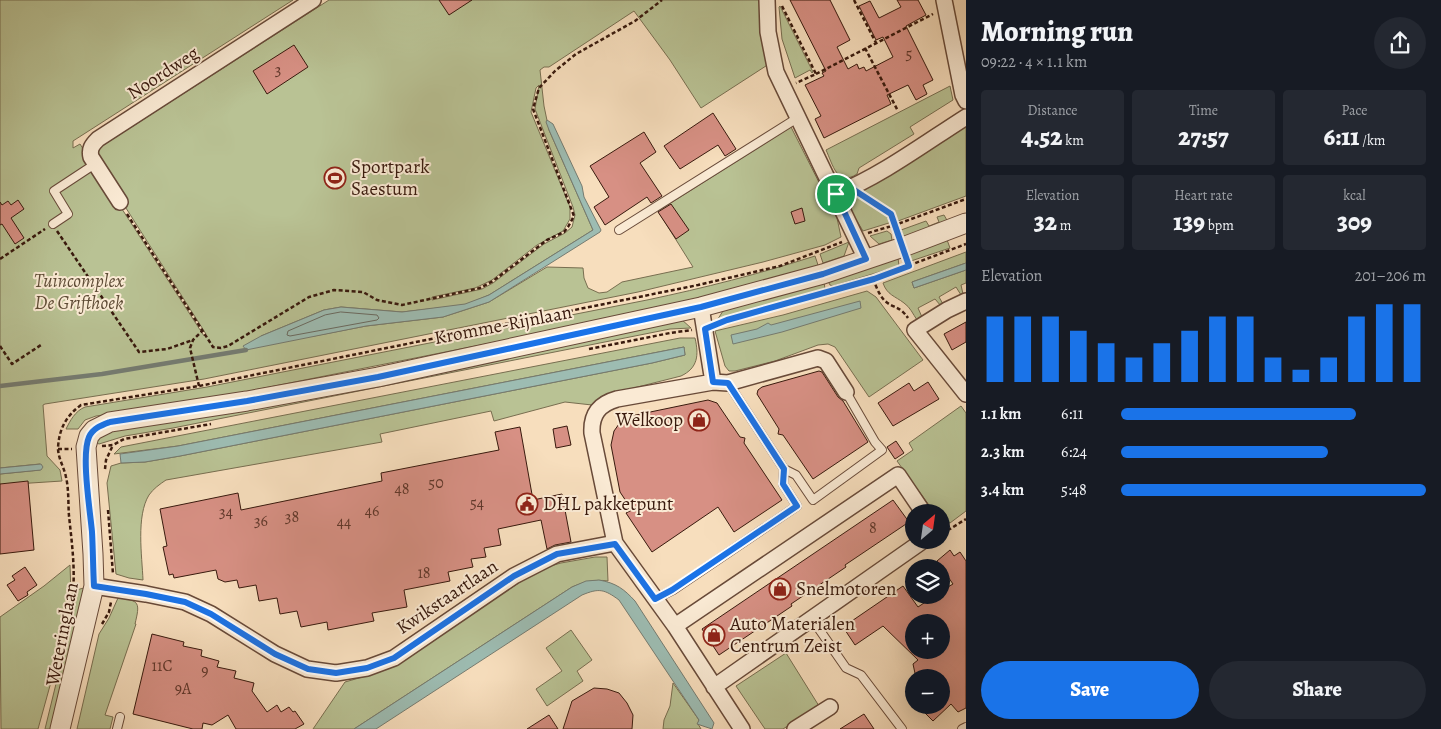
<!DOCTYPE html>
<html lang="en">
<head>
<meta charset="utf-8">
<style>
	:root { --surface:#171b24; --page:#242831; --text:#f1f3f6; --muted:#9ea1a6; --accent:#1a73e8 }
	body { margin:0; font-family:Alegreya,serif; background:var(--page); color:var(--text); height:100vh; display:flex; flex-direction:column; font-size:19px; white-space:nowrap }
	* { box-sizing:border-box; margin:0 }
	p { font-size:16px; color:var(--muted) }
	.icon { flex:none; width:28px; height:28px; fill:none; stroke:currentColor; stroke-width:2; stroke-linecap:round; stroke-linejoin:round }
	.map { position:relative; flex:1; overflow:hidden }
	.drawer { display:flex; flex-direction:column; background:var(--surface); width:475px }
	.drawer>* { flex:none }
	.needle { width:32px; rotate:29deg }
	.controls { position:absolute; left:905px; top:504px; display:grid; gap:10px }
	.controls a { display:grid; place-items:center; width:45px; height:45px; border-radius:50%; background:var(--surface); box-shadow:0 5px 20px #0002; font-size:25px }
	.pin { position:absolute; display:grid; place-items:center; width:42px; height:42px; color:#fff; margin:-21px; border:2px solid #fff; border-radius:50%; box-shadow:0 1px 5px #0007 }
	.round { display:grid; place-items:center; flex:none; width:52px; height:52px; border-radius:26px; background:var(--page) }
	.summary { display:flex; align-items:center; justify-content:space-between; height:85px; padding:0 15px }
	h1 { font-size:28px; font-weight:800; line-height:38px }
	.metrics { display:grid; grid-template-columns:repeat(3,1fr); gap:8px; height:85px; padding:5px 15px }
	.metrics div { display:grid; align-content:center; border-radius:5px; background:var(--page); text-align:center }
	.metrics b { font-size:25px; font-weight:800 }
	.metrics small { font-size:14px; font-weight:400 }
	.metrics p { font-size:14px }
	.chart { height:140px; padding:10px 15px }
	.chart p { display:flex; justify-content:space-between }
	.chart svg { width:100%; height:90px; margin-top:5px; stroke:var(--accent); stroke-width:6 }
	.action { display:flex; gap:10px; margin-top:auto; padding:10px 15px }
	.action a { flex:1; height:58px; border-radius:30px; background:var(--accent); color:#fff; font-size:20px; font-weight:800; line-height:58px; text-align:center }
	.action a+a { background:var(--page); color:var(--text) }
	ul { padding:0 15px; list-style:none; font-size:16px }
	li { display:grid; grid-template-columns:80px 60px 1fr; align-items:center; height:38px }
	li i { height:12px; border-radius:6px; background:var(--accent) }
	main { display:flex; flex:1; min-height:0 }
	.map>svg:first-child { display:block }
	.green { fill:#b9c294; stroke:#786e50; fill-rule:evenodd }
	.water { fill:#9dbcb2; stroke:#757b70 }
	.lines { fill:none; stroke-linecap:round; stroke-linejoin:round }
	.shore { stroke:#6a6a60; stroke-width:1 }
	.stream { stroke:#757b70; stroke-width:4.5 }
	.building { fill:#d79084; stroke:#38190d; fill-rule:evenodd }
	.service-casing { stroke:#684a39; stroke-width:10 }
	.minor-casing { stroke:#684a39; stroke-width:18 }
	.tertiary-casing { stroke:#684a39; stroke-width:21 }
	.path { stroke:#38190d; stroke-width:2.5; stroke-dasharray:4 2.5; stroke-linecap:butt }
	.service { stroke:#faead4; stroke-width:8 }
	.minor { stroke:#faead4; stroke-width:15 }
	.tertiary { stroke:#faead4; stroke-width:19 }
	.route-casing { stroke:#fff; stroke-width:10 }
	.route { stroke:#1a73e8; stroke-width:6 }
	.labels { text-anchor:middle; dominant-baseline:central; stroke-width:4; stroke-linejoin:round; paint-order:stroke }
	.number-label { font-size:16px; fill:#60372b }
	.street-label { font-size:19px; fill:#38190d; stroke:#faead4 }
	.poi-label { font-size:19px; fill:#38190d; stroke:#faead4; text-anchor:start }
	.park-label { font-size:19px; font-style:italic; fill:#5f4c36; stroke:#faead4 }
</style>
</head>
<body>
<main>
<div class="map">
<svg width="966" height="729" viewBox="0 0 966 729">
	<rect width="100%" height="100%" fill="#f7debd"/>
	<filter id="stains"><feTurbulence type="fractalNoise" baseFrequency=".004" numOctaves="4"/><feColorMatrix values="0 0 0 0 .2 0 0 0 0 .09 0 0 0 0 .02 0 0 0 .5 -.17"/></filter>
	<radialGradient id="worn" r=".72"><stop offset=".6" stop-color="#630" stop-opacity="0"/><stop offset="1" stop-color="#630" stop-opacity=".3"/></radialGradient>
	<path class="green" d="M0,0H293L73,141V148L80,144L204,336L206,334L91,153L329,0H761L769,64L701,108L670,60L634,11L549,67H544L540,70L544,106L549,130L593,230L489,295L465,305L402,312L341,307L324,310L261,336H314L366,326L443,317L489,302L547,267L583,268L584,278L588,288L599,293L607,292L622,282L693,267L658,211L791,127L837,218L841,237L825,245L763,262L638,292L204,379L45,404L43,405L47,456L60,470L62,481L0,485V474L40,470V464L0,468ZM539,85L535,109L573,207L575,215L572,227L565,233L544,244L493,283L482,289L432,300V297L475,288L492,280L537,245L563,231L570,219V207L531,112L536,88Z
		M779,7L780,6L813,72L812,73L810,70L795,78L782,39Z
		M950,86L953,100L910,127L914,134L859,168L857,174C837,187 833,165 826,150Z
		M966,119V196L898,221L897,218L891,219L892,222L863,231C855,217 844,206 856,192Z
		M944,215L948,222L903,237L901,230L926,221L929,226L939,222L937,217Z
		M887,231L891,234L892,240L879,244L870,236Z
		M946,237L950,248L911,261L908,254Z
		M849,242L844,256L823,263L820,254Z
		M966,252V263L912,282L914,288L966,270V283L961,285L963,294L961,295L956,287L939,297L943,304L941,306L935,299L918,308L922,317L917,320C913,314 910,307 904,303C895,296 887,295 883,283Z
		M815,256L818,265L794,275L611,319L169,407L96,416L85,420L78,429H66C70,421 75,411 85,407L207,387L647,300C704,288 759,274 815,256Z
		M898,258L899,266L833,286L830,285L828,281Z
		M824,282L825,289L730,316L716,322L723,311Z
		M867,291L876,297L923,360L869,397L835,347L828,344L818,345L775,361L735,371H729L725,366L715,331L783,315Z
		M681,319L691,328L670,329L173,428L125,436L99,444L95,442L108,431Z
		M680,338H695C699,355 698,368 681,376L602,396L592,405L565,402L494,421L491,411L380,434L382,442L166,480C160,484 153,489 149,495C136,516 142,556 143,580L129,578L116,574L107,483L111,466L121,463L145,462L180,456L652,363L685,355L684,347L178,446L114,454L121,447Z
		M961,406L966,413V511L950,523L941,520V512H934L897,461L913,450L909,443Z
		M595,557H607L608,581C594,579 584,582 572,587L354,729H313L345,682L373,674L406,657L540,569L561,563Z
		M70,565L71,596L51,682L38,729H1L0,617L44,586Z
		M84,588L54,729H45L72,618L76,590Z
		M118,598C140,600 140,603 135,624H136L105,715L113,717L110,729H77L99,634L109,618Z
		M571,630L592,660L577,671L583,681L547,706L536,689L562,671L546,648Z
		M786,653L819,706L783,729H765L736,686Z
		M673,683L699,720L698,724L701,729H663L664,720L670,706Z"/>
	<path class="water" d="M547,120L553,124L582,186L584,197L601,230L600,232L489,302L443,317L366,326L246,350L243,346L261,336L324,310L341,307L402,312L465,304L489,295L593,230L549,130L546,122Z
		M966,263V270L914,288L912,282Z
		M860,301L861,308L782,332L733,344L731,335L757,329L768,323L771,325Z
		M684,347L685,355L652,363L180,456L145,462L121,463L120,454L178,446Z
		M41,464L43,467L41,470L0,474V468Z
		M599,580C616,583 624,589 635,601L714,723L712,729L697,724L699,720L619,600C604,589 599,588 582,595L376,729H354L572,587L586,581Z"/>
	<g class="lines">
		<path class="shore" d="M341,312L377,315L379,318L377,320L290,336L287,335L288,331L325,315Z"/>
		<path class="stream" d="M0,386L102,374L246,350"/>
	</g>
	<path class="building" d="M439,0H472L449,15Z
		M790,0H830L850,40L837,47L848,69L857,64L859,69L864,67L866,71L893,57L883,37L876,40L859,6L870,1L879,18L901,7L897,0H918L926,15L906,26L933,80L923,85L927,94L916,100L908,85L887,95L891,104L824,138L815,119L821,116L805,85L824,76L822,73L826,71Z
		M294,45L308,67L267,94L253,71Z
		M713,113L736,149L725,156L718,145L680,169L664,146Z
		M644,132L656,152L640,163L662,196L651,203L647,197L605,225L594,207L609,197L590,166Z
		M18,200L24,209L11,218L24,238L15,244L2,224L0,225V202L2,205L8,201L11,205Z
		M671,204L689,230L676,239L658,212Z
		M802,208L805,221L795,224L791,212Z
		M966,322V342L952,350L944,334Z
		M819,371L822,372L838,397L843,401L868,442L813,479L783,435L778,434L779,429L757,394L758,390L762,387Z
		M928,382L939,399L893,426L878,403L909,383L914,391Z
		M708,400L717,403L740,437L745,438L744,443L782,500L734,532L718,507L652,552L626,513L632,510L620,492L611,445L614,431L619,424L631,416Z
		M567,426L571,445L556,448L553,429Z
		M520,427L533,500L562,494L571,542L555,545L547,549L541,520L498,529L501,545L484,548L486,557L471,559L473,567L448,572L450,581L404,590L407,607L372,613L374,621L328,630L327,622L301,627L297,611L280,614L277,598L259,601L256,585L239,588L237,580L225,582L218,579L216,570L174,578L173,574L169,575L163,547L167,546L160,509L238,493L241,510L382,481L381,473L499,450L495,432Z
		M896,441L904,453L895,459L887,447Z
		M28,481L34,550L0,554V484Z
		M893,500L909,522L845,565L846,567L791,604L792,606L719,655L702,629Z
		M950,550L954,556L960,552L966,561V708L958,712L951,704L933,721L917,705H941V678H916L913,664L918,660L883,626L855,645L843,627L903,586L918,607L936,595H941V591L953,584L937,561ZM914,622H941V650H914Z
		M25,567L37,585L27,592L28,595L18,601L7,585L15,580L12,576Z
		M152,634L184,642L183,646L202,650L201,656L219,661L217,667L236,671L234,678L254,683L252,691L267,712L277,705L281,712L289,707L293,712L295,711L304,724L295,729H236L228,715L212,725L203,723L202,729H193L133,714Z
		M594,688L607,689L619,693L627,703L633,715L632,729H563L572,701Z
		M864,714L874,729H840Z
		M549,715L558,729H527Z"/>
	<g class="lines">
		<g class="service-casing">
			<path id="service" d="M53,224L68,214L54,191L95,164
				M619,230L799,117
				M784,469L796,475L813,500L882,450L875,442L846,392
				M655,599L673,590L797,506L783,484L784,469L728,383
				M812,619L846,668L861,675L902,729
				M117,729L120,717
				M962,729L966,727"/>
		</g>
		<g class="minor-casing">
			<path id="minor" d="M767,0L768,32L776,72L866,259
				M944,0L963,95L966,101
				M836,194C881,176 925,143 966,117
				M120,202L91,157C89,149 92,145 98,139L313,0
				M966,301L947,310L915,330L966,394
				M701,307L713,382
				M94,586L146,594L185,602L211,614L275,654L307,669L336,673L367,668L394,658L514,576L557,554L615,543
				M675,626L898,475L923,512
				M714,687L924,540
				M742,729L675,626L615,543L592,433C591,415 599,404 617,399L713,382L728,383L818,358L826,361L846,392
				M795,729L830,707"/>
		</g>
		<g class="tertiary-casing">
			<path id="tertiary" d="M60,729L94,586L93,554L86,447L89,436L94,430L110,422L247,401L378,377L701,307L823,274L903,247L966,223"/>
		</g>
		<path class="path" d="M854,0L876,43
			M782,6L816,74L796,83
			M865,48L898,111
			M816,74L933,14
			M865,197L891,214L898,231
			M127,214L213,347L221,348L228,346L309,297L334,290L363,292L377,300L402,305L480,288L493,281L547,240L564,232L568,227L574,216L533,109L539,88L555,71L576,54L635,21L662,0
			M57,231L139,352L167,349L193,340
			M868,233L895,225L966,199
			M0,259L45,229
			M873,279C876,286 879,295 885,301C894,309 899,305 908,318
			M717,325L727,320L873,279L966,244
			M0,346L12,364L41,345
			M589,349L670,333L692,330
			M199,386L190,348L193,340L202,331
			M102,446L113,445L124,439L211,424
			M58,449H72
			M105,469L106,460L113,445
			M108,510L113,574
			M941,531L950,529L966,519
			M72,601C76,573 72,544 69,516C68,504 69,490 66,477C64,467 58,458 58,448C59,429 66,416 81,405L199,386L698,285L780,266L842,242
			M102,624L109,612L111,602"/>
		<use href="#service" class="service"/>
		<use href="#minor" class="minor"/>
		<use href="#tertiary" class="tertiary"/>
	</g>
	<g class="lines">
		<g class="route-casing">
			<path id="route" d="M851,188L891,214L909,266L874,279L727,320L705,329L713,382L728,383L784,469L783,484L797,506L672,590L655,599L615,544L557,554L514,576L394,658L367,668L336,673L308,669L275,654L211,614L185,602L146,594L94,586C93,568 93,550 92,532C90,510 81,455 89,437C93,428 102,425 110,422L247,401L378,377L701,307L823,274L866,259L836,194Z"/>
		</g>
		<use href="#route" class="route"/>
	</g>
	<defs>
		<g id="stadium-ring" transform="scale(1.125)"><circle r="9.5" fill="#faead4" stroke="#8f2418" stroke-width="1.5"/><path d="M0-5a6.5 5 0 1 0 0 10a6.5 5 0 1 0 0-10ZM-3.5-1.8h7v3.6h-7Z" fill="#8f2418"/></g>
		<g id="shop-ring" transform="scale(1.125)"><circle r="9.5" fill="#faead4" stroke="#8f2418" stroke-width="1.5"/><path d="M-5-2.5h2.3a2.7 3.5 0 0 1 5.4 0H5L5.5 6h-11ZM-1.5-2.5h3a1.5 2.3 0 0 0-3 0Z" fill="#8f2418"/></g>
		<g id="civic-ring" transform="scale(1.125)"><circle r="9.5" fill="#faead4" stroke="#8f2418" stroke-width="1.5"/><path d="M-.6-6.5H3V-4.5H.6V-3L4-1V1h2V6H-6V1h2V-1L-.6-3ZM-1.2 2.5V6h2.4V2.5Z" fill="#8f2418"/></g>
	</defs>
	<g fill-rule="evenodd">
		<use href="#stadium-ring" x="335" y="178"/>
		<use href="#shop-ring" x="699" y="420"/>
		<use href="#civic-ring" x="527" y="504"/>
		<use href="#shop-ring" x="780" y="589"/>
		<use href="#shop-ring" x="714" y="635"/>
	</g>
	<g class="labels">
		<g class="number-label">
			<text x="909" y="54">5</text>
			<text x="278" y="70">3</text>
			<text x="436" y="483">50</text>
			<text x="402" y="489">48</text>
			<text x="477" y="503">54</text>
			<text x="372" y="511">46</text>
			<text x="226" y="512">34</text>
			<text x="292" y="517">38</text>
			<text x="261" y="521">36</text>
			<text x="344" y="522">44</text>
			<text x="873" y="528">8</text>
			<text x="424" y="573">18</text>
			<text x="162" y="666">11C</text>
			<text x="205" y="671">9</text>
			<text x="183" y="689">9A</text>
		</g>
		<g class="street-label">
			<text transform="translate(163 73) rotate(-33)">Noordweg</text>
			<text transform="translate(503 325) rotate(-11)">Kromme-Rijnlaan</text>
			<text transform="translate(447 597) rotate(-34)">Kwikstaartlaan</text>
			<text transform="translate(62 634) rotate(-79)">Weteringlaan</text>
		</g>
		<g class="poi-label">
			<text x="351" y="167">Sportpark<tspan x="351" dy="22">Saestum</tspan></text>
			<text x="683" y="420" text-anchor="end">Welkoop</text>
			<text x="543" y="504">DHL pakketpunt</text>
			<text x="796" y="589">Snelmotoren</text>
			<text x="730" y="624">Auto Materialen<tspan x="730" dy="22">Centrum Zeist</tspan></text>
		</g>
		<g class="park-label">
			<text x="79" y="281">Tuincomplex<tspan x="79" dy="22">De Grifthoek</tspan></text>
		</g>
	</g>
	<rect width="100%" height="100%" filter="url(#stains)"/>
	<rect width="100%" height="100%" fill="url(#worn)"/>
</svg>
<div class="controls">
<a><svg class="needle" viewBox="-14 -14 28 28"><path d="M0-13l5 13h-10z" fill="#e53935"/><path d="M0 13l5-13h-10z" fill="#9ea1a6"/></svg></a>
<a><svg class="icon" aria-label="layers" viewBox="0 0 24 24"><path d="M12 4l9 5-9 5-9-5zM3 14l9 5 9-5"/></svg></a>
<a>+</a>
<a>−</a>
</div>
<div class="pin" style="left:836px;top:194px;background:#1e9e55"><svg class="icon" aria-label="arrive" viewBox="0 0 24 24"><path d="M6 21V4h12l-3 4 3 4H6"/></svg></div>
</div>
<section class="drawer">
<div class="summary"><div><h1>Morning run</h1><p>09:22 · 4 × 1.1 km</p></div><a class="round"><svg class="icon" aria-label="share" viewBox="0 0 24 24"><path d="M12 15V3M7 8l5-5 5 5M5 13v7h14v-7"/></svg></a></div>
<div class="metrics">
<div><p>Distance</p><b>4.52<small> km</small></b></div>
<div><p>Time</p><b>27:57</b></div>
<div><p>Pace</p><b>6:11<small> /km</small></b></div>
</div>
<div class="metrics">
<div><p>Elevation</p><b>32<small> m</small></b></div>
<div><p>Heart rate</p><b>139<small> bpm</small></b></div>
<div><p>kcal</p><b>309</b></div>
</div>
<div class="chart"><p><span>Elevation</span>201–206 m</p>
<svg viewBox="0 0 160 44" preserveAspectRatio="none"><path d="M5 44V12M15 44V12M25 44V12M35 44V19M45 44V25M55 44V32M65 44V25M75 44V19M85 44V12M95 44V12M105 44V32M115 44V38M125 44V32M135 44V12M145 44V6M155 44V6"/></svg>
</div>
<ul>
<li><b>1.1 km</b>6:11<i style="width:77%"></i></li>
<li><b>2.3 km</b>6:24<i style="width:68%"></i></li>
<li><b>3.4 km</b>5:48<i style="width:100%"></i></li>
</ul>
<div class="action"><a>Save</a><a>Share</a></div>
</section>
</main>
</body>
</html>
